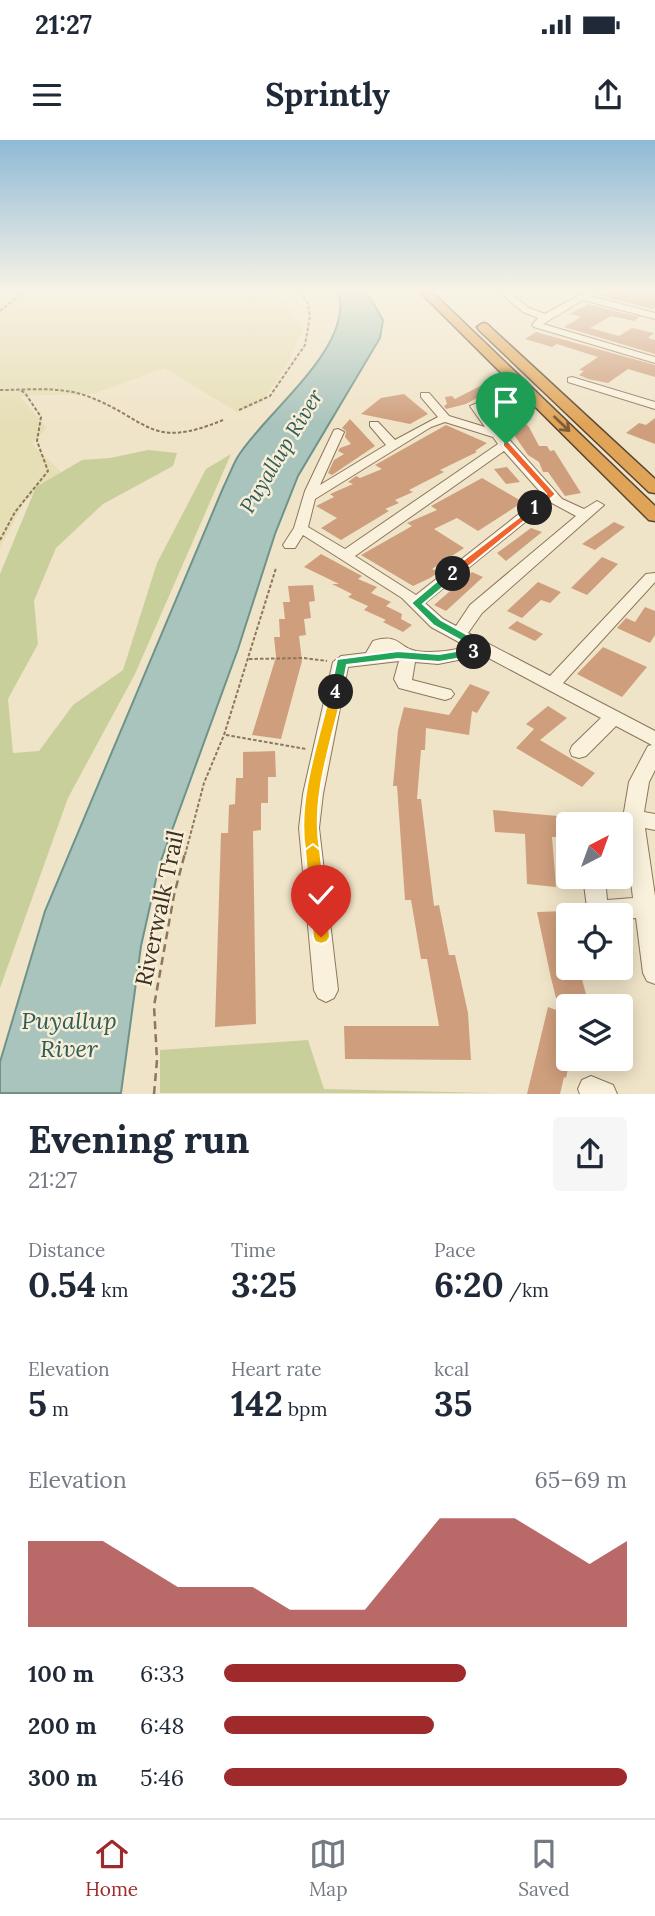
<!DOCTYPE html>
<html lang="en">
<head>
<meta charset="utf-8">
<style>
	:root { --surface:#fff; --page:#f6f6f7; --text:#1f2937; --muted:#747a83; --line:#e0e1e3; --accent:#9e2a2b }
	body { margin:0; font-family:Lora,serif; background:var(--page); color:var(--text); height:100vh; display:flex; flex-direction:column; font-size:26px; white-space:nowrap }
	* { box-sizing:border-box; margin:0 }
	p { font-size:23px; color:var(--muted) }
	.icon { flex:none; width:38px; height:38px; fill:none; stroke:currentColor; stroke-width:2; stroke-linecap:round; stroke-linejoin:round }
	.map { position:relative; height:954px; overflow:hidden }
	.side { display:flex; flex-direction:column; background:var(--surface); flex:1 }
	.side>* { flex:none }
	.needle { width:46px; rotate:41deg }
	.tools { position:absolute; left:556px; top:672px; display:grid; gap:14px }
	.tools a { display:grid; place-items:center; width:77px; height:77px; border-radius:7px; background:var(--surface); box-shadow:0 4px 18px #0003; font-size:35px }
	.pin { position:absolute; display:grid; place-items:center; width:60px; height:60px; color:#fff; margin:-72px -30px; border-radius:50% 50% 50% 0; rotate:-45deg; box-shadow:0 0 7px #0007 }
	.pin .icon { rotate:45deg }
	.km { position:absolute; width:35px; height:35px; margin:-18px; border-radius:50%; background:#222; color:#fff; font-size:19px; line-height:35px; text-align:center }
	.round { display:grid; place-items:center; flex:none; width:74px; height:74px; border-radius:7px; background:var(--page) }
	.overview { display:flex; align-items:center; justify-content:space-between; height:119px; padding:0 28px }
	h1 { font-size:38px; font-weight:800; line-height:52px }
	.metrics { display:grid; grid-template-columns:repeat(3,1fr); gap:10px; height:119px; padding:7px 28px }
	.metrics div { display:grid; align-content:center }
	.metrics b { font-size:35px; font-weight:800 }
	.metrics small { font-size:19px; font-weight:400 }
	.metrics p { font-size:19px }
	.chart { height:196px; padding:14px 28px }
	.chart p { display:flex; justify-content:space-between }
	.chart svg { width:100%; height:126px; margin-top:7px; fill:var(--accent); opacity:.7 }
	ul { padding:0 28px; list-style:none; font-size:23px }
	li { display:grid; grid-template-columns:112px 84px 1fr; align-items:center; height:52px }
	li i { height:18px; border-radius:9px; background:var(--accent) }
	.status { display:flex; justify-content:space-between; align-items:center; height:49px; padding:0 35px; background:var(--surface); direction:ltr }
	.status svg { height:19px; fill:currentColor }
	header { display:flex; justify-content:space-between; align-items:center; height:91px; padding:0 28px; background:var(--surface); font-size:32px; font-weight:800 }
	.tab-bar { display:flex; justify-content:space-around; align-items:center; height:98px; border-top:2px solid var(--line); background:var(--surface); font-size:19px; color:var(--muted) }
	.tab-bar a { display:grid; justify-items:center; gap:4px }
	.tab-bar .current { color:var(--accent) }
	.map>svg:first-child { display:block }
	.farmland { fill:#e6deb5 }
	.green { fill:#c9cf9b }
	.water { fill:#a9c4bc; stroke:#6f938a; stroke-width:2 }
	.building { fill:#cf9f7d }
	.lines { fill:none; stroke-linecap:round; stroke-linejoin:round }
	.minor-casing { stroke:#8d765c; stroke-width:2 }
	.highway-casing { stroke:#5b4430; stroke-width:3 }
	.path-far1 { stroke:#8d765c; stroke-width:2; stroke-dasharray:3.5 2; stroke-linecap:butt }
	.path { stroke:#8d765c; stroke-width:2.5; stroke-dasharray:8 5; stroke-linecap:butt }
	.minor { fill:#faf1dc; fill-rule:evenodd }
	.highway { fill:#e0a458; fill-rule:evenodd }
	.oneway { stroke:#7e5d36 }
	.split-1 { fill:#f0652b; stroke:#fff; stroke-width:2 }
	.split-2 { fill:#f0652b; stroke:#fff; stroke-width:2 }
	.split-3 { fill:#22a559; stroke:#fff; stroke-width:2 }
	.split-4 { fill:#22a559; stroke:#fff; stroke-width:2 }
	.split-5 { fill:#f5b400; stroke:#fff; stroke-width:2 }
	.split-6 { fill:#f5b400; stroke:#fff; stroke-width:2 }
	.labels { text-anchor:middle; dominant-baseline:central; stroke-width:5; stroke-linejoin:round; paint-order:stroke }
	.water-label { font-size:21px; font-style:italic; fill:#2f5d5a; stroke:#f7eed8 }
	.near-street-label { font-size:23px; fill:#3d2e20; stroke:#f7eed8 }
	.near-water-label { font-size:24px; font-style:italic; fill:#2f5d5a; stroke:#f7eed8 }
</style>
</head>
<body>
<div class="status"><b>21:27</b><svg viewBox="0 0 49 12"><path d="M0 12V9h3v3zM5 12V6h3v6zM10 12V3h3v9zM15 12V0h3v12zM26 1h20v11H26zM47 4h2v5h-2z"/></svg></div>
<header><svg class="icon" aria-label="menu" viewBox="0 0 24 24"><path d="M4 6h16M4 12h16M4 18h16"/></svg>Sprintly<svg class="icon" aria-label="share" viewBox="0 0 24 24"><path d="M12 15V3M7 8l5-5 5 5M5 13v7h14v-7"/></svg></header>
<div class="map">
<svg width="655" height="954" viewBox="0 0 655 954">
	<rect width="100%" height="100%" fill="#f0e4c8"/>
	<path class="farmland" d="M0,151H276L303,189L286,227L262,262L237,272L164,228L93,254L20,256L47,288L32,304L61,332L24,362L0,408Z"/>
	<path class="green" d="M148,310L177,313L173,326L103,364L56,408L34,461L38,504L8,559L13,613L39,611L73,565L123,530L157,423L206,329L231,314L135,534L68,658L0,848V434L36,347L82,320L110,318Z
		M308,900L324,949L493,953H160V910Z"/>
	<path class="water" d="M338,151H366L383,180L380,198L298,336L275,394L238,509L159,726L141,806L121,953H0V922L45,771L223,348C228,338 232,327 237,318C263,274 356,207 338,151Z"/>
	<path class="building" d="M612,151H655V167L652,169L602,156Z
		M588,164L639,177L634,181L611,176L590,188L619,196L632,188L654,193L648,198L655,200V214L564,187L581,177L570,174Z
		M536,192L655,225V237L628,229L608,243L588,239L579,235L584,231L579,230L598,217L557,204L552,207L525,199Z
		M482,245L493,249L466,264L446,269L444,266L447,264L445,257L452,256L455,259Z
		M404,254L428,274L410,284L361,274L381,258Z
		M507,265L529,287L539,306H547L550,311L554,310L581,353L565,356L548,332H543L539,322L528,315L512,292L509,293L504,282H506L492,267Z
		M655,278V304L626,293L639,283L646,285Z
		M350,279L375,306L332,335L328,333L334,320L344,314L338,311L340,308L351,304L345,297L346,291L342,288Z
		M446,285L487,303L475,311L477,312L440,330L444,332L409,350L413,352L395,360L399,363L385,369L389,371L341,400L321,388L337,378L316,366L334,357L330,354L353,344L348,342L356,336L360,338L382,329L375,325Z
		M507,327L520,342L506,344L494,329Z
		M482,338L523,362L478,391L457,378L434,389L464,408L432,429L439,432L430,438L413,446L361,415L412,386L407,383L437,370L431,366Z
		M614,382L625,387L595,410L582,404Z
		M531,388L542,392L506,421L497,413Z
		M321,414L362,436L358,439L377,447L371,453L391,462L386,466L402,474L401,479L412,485L403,492L383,482L386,480L364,470L368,466L348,457L352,454L332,444H339L304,427Z
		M602,417L618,424L587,455L571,448Z
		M472,432L483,437L446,471L434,465Z
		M538,442L561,452L550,463L541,460L522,478L507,471Z
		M313,445L315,461L309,462L311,478L304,479L306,495L299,496L302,521L281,599L252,595L276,517L274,497H280L279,479H285L283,462H290L288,446Z
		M645,467L655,471V495L650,503L617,488L626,478L635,482Z
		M517,481L543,494L535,501L508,488Z
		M603,507L647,527L622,557L577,534Z
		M470,544L490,552L477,573L472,571L469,595L426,588L425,610H421L417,659H421L434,766L439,765L449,815H455L461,841L468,873L471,920L345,919L344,886H439L427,819H421L411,760H405L397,646H393L398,590L404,567L449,575Z
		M548,566L567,578L540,600L595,633L582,647L516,608L534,589L526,584Z
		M275,611L276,637H268V663H261V690L253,691L256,884L215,887L221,693H228L229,665L235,664L236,638H243V612Z
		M493,670L569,677V697H552L556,747L527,744L525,694L495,692Z
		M567,771L569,828H579L587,858H556L551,838L537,772Z
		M548,867L569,875L570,919L566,938L564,937L560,954H527Z"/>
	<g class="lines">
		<g class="minor-casing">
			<path id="minor" d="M498,151H507L529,168L545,174L587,151H597L590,156L655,173V179L583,160L543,184L655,217V223L534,187L532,185L538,178L523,172Z
				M572,237L655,262V269L568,242V238Z
				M421,253H429L449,276L485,287L470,266L482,261H490V265L482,269L562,359L584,369L597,361L604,365L482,473L468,493L550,536L646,434L655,433V442L563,543L655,591V630L649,642L644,672L655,674V690L645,688L655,756V844L647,841L643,833L636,778L621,779V775H588L583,737H605L607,760L633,758L623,678L629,642L648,606L652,605L616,586L586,616L579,618L572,616L570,611L572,606L601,578L483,515L438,524L415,522L412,540L451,550L454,554L451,558L445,560L399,548L394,539L399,521L348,527L323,654L319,688L338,850L334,858L326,862L318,858L314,850L299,688L303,654L333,522L341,516L366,513L373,501C400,493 397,507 416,511C434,514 451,510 468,507L431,487L402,458L303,395L295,408H285L283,405L294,388L305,351L334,290L338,289L344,292L320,345L386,305L370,286V282H378L395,300L438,277L421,257ZM445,282L493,297L498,304L345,409L308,387L315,359L431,287ZM504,311L543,355L416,455L355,416ZM550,362L576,376L470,465L456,486L443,479L425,463Z
				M591,936L613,945L617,954H580L578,949L582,940Z"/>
		</g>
		<g class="highway-casing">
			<path id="highway" d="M419,151H431L655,366V381L649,380Z
				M483,183L487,184L655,339V353L649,352L479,190L477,187Z"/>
		</g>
		<path class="path-far1" d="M0,171L25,151
			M0,250C28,250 59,246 87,256C149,279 149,311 223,280
			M239,270L270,256L305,205L310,176L308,164L300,151
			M0,400L15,372L48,331L37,301L41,277L25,253L20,250
			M249,519L304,518L327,521
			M226,595L306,609
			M185,715L204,643L224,595L276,428"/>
		<path class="path" d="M154,954L157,920L154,866L174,755L185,713"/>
		<use href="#minor" class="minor"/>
		<use href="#highway" class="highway"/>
	</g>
	<defs><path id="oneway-shaft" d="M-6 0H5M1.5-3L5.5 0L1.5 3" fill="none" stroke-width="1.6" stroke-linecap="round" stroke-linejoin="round" transform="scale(1.75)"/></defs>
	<use class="oneway" href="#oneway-shaft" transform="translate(562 284) rotate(44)"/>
	<linearGradient id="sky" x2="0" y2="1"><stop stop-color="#8fbad6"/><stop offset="0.53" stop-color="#f8f3e6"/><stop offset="1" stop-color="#f8f3e6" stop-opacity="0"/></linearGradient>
	<rect width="655" height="284" fill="url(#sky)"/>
	<path class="split-1" d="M503,302H509L556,354L538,370L530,368L546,354L503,306Z"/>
	<path class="split-2" d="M535,365L540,368L538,370L457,436H449V431Z"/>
	<path class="split-3" d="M449,431L459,434L423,464L441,480L488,506V511L470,515L469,512L474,508L433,485L411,463Z"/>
	<path class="split-4" d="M474,508L480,512L479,515L439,522L398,519L347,525L341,555L336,557L330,552L337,519L398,511L439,514Z"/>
	<path class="split-5" d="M336,548L343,552C331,603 311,658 320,710L313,717L305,710C297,658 318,603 330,552Z"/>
	<path class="split-6" d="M313,704L320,710L330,797L327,802L321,804L315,802L313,797L305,710Z"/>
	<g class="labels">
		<g class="water-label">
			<text transform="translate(281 311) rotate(-59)">Puyallup River</text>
		</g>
		<g class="near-street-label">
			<text transform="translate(159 768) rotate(-78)">Riverwalk Trail</text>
		</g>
		<g class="near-water-label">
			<text x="69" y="880">Puyallup<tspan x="69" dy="28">River</tspan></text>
		</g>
	</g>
</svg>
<div class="tools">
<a><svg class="needle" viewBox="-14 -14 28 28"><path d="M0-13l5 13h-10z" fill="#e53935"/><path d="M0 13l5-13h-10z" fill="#747a83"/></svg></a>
<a><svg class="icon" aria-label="locate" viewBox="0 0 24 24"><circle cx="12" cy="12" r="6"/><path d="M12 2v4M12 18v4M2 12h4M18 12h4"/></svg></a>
<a><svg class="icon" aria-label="layers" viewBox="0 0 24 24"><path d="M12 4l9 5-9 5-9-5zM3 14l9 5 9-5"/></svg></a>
</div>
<div class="pin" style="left:506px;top:304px;background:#1e9e55"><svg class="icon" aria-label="arrive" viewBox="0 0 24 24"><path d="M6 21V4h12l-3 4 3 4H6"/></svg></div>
<div class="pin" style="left:321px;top:797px;background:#d93025"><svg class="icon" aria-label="check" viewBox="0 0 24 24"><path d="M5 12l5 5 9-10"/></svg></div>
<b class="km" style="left:535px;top:368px">1</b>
<b class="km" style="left:453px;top:434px">2</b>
<b class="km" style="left:474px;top:512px">3</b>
<b class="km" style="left:336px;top:552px">4</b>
</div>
<section class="side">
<div class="overview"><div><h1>Evening run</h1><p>21:27</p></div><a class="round"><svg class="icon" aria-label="share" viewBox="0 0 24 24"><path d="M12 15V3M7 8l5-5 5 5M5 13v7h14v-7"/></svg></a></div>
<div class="metrics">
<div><p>Distance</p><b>0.54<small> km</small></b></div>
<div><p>Time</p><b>3:25</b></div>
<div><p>Pace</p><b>6:20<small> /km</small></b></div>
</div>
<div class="metrics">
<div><p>Elevation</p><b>5<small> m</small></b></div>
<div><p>Heart rate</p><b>142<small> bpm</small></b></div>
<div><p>kcal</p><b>35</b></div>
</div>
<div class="chart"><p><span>Elevation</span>65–69 m</p>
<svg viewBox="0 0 160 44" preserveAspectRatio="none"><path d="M0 44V14L10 14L20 14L30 22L40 30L50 30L60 30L70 38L80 38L90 38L100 22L110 6L120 6L130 6L140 14L150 22L160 14V44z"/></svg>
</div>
<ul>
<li><b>100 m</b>6:33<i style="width:60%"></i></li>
<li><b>200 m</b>6:48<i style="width:52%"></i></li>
<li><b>300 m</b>5:46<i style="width:100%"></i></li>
</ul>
</section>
<nav class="tab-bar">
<a class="current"><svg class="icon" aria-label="home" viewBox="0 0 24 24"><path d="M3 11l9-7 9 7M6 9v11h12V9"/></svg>Home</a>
<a><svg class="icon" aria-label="map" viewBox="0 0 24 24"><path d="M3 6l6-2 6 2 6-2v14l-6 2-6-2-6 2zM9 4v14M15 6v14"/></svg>Map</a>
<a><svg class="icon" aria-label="saved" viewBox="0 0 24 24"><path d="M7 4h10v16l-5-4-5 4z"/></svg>Saved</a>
</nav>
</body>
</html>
